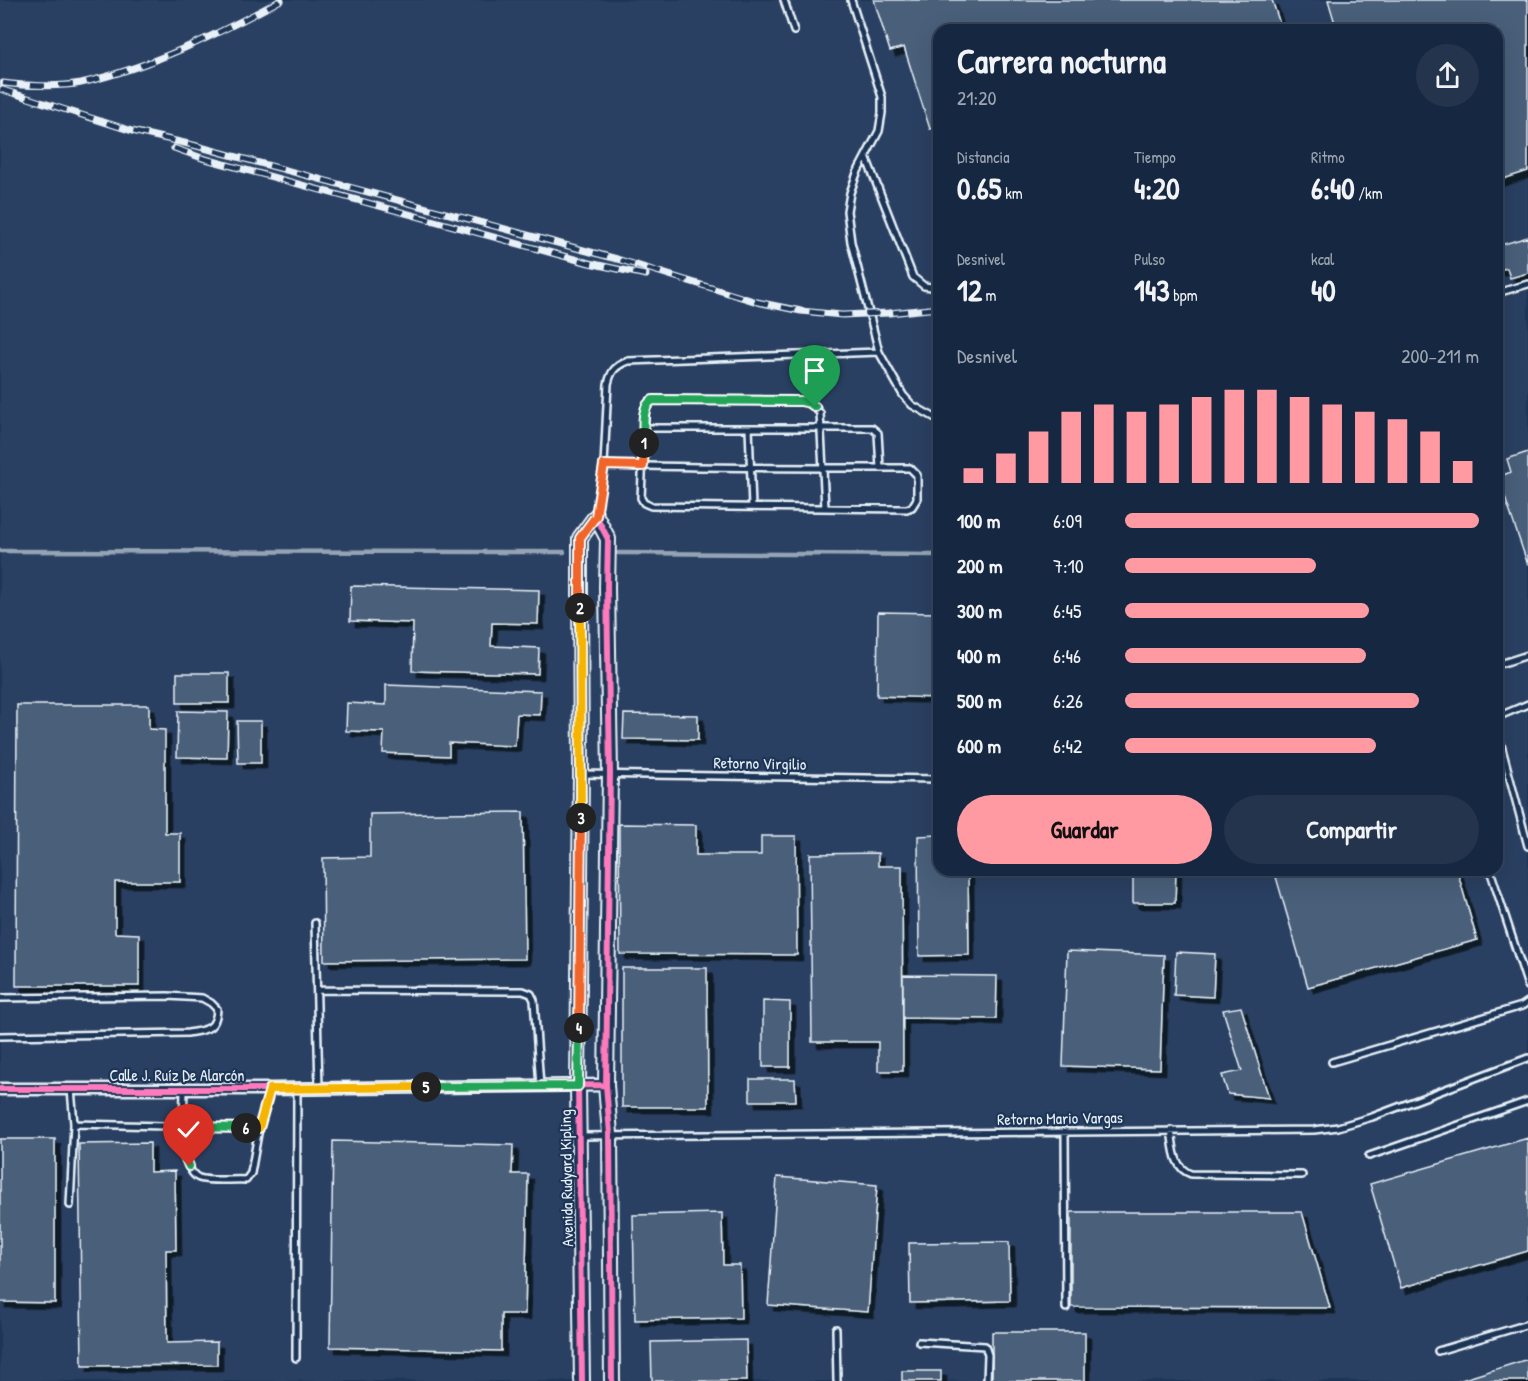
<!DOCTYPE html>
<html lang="es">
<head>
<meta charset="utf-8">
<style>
	:root { --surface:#162841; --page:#23344c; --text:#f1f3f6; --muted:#9ea6b1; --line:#35445a; --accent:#ff9aa2 }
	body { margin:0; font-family:"Patrick Hand",sans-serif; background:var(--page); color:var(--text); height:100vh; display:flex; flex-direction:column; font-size:22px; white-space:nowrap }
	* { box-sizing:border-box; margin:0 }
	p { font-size:20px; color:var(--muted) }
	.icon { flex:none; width:33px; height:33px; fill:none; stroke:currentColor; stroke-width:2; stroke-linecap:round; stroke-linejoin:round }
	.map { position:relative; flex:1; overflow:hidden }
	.drawer { position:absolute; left:933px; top:24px; width:570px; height:852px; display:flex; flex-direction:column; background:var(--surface); border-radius:18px; box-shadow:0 6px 24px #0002,0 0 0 2px var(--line) }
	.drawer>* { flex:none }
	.pin { position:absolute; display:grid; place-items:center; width:51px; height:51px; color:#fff; margin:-62px -26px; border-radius:50% 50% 50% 0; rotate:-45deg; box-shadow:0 0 6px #0007 }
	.pin .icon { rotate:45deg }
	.km { position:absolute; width:30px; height:30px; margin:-15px; border-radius:50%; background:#222; color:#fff; font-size:16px; line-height:30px; text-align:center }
	.round { display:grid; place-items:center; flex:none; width:63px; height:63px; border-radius:32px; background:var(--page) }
	.overview { display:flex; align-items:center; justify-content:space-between; height:102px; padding:0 24px }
	h1 { font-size:33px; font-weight:700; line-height:45px }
	.metrics { display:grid; grid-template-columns:repeat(3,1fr); gap:9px; height:102px; padding:6px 24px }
	.metrics div { display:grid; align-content:center }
	.metrics b { font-size:30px; font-weight:700 }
	.metrics small { font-size:16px; font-weight:400 }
	.metrics p { font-size:16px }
	.chart { height:168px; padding:12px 24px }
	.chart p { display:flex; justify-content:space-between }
	.chart svg { width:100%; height:108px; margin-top:6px; stroke:var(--accent); stroke-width:6 }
	.primary-button { display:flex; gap:12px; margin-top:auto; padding:12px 24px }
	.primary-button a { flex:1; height:69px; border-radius:36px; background:var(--accent); color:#111; font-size:24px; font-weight:700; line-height:69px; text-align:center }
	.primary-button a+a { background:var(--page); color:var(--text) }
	ul { padding:0 24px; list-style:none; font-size:20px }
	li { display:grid; grid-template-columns:96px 72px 1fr; align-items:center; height:45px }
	li i { height:15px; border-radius:8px; background:var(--accent) }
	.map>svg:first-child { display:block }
	.built { fill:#2a4162; fill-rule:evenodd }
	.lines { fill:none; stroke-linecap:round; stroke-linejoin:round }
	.stream { stroke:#95a4b5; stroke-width:4.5 }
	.building { fill:#495e7a; stroke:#e8f1f8; stroke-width:1.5; filter:url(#shadow) }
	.service-casing { stroke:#e8f1f8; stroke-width:10 }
	.minor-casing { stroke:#e8f1f8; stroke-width:15 }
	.tertiary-casing { stroke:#e8f1f8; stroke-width:18 }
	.service { stroke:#1d3557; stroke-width:5 }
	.minor { stroke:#1d3557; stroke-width:10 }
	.tertiary { stroke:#1d3557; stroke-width:14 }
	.rail-casing { stroke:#e8f1f8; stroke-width:7 }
	.rail { stroke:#1d3557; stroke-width:4.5; stroke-dasharray:14; stroke-linecap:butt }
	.cycleway-casing { stroke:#1d3557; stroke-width:10 }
	.cycleway { stroke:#fd7abc; stroke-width:6 }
	.split-1-casing { stroke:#fff; stroke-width:12 }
	.split-2-casing { stroke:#fff; stroke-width:12 }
	.split-3-casing { stroke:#fff; stroke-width:12 }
	.split-4-casing { stroke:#fff; stroke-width:12 }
	.split-5-casing { stroke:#fff; stroke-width:12 }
	.split-6-casing { stroke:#fff; stroke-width:12 }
	.split-7-casing { stroke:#fff; stroke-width:12 }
	.split-1 { stroke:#22a559; stroke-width:8 }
	.split-2 { stroke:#f0652b; stroke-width:8 }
	.split-3 { stroke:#f5b400; stroke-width:8 }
	.split-4 { stroke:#f0652b; stroke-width:8 }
	.split-5 { stroke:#22a559; stroke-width:8 }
	.split-6 { stroke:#f5b400; stroke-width:8 }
	.split-7 { stroke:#22a559; stroke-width:8 }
	.labels { text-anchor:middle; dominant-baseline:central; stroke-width:4.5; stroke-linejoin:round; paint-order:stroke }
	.street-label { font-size:16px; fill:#e8f1f8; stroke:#1d3557 }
</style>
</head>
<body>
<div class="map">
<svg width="1528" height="1381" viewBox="0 0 1528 1381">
	<defs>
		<filter id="shadow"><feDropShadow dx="5.5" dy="5.5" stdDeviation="0" flood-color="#0009"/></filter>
	</defs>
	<rect width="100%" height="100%" fill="#1d3557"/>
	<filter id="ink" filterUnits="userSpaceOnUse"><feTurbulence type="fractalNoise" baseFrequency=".0167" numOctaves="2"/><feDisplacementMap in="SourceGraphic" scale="12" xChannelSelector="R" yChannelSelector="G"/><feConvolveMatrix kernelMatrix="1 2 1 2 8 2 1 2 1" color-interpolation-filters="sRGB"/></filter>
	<g filter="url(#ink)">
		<path class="built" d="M0,0H1528V1381H0ZM939,30H1497V870H939Z"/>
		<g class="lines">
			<path class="stream" d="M0,551L564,552
				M618,553L939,555"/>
		</g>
		<path class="building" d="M874,0H1272L1282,30H939V127L930,129L904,47L890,51Z
			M1328,0H1528V171L1497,181V30H1337Z
			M1528,237V273L1510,278L1507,268L1497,270V246Z
			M1528,452V565L1498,477L1511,472L1507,459Z
			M351,586L539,590L538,624L492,623L491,646L539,648L538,674L412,671L413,623L350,621Z
			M878,612L939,613V698L877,696Z
			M177,673H229V703H177Z
			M386,685L541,691L540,715L517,714L515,746L449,743V756L383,753L384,732L346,731L347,703L386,705Z
			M17,705H149V729L165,730V833H180V882H115V933L139,934V986H16Z
			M178,711L228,712L227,758L177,757Z
			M624,714L698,715V740L623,739Z
			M237,721H261V763H238Z
			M523,812L525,959L324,961L323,858L370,857V814Z
			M619,824L696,825V855H761V836H796L797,955L620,954Z
			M939,835V870H968L969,955L919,956L918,836Z
			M878,853V866H902L903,1071H878V1042H812L810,854Z
			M1133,870H1176L1175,903H1133Z
			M1274,870H1457L1477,940L1308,987Z
			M1067,951L1164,955L1160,1069L1063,1066Z
			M1176,952L1215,954L1213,997L1174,995Z
			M622,968H707L708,1107H622Z
			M903,975L997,976L996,1019L903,1018Z
			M763,1001L790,1002V1067H763Z
			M1241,1007L1269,1098L1228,1094L1222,1075L1242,1071L1223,1010Z
			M750,1079H795L796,1101H750Z
			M1528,1138V1251L1401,1288L1370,1184Z
			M0,1139H55V1303L0,1302Z
			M333,1141L513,1145L512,1174H528L525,1314H501V1351L330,1347Z
			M150,1143V1172L175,1171L176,1250H166L167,1343L217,1342V1365L82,1366L79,1144Z
			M777,1177L877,1185L868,1312L768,1305Z
			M1071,1212H1302L1330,1308L1071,1307Z
			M722,1213L723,1265H740L741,1318L635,1320L633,1215Z
			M1009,1242L1010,1301L910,1303L909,1243Z
			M992,1332H1085V1381H992Z
			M746,1340L747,1381H652L651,1342Z
			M1528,1359V1381H1458Z
			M902,1371H941V1381H902Z"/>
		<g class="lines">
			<g class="service-casing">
				<path id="service" d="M784,0L794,31
					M851,0L882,97V113L879,131L857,173L850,193L847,211L851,242L879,352L903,395L912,405L939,420
					M866,157L913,277L924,286L939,288
					M1497,293L1528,284
					M644,428H872L878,433L880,468
					M749,428L752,507
					M604,465C706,468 808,468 910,468L917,475V499L912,507L907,509L651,506L644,503L641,498L645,409L649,402L653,400L801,401L810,403L820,413L825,508
					M596,514L604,465L608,384C611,371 615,366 628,361L879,352
					M1497,665L1528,655
					M1497,717L1528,704
					M1497,730L1528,846
					M581,774L939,779
					M1490,870L1528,986
					M315,923L319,1089
					M317,990L523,991L531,994L534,1000L540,1086
					M0,998L168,996L202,998L211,1003L217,1009C216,1030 206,1030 188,1033L0,1036
					M1332,1062L1522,1006L1528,1002
					M184,1090C184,1108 178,1170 199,1178C210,1182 234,1179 246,1180L251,1173L259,1128L270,1089
					M74,1124L259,1128
					M1171,1130C1174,1147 1173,1168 1191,1174L1302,1175
					M1065,1131L1066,1308
					M579,1136L1314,1130L1338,1127L1372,1117L1528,1058
					M1369,1156L1528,1101
					M70,1205L74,1124L71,1089
					M836,1329L837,1381
					M919,1342L985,1346L988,1355L987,1381
					M1438,1351L1528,1324
					M296,1358L297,1089"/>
			</g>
			<g class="minor-casing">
				<path id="minor" d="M0,1089H270L606,1085"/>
			</g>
			<g class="tertiary-casing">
				<path id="tertiary" d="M582,1381L578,1086L581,774L580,587V538L596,516L608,539L607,587L610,774L606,1085L610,1134L612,1381"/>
			</g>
			<use href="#service" class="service"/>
			<use href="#minor" class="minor"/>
			<use href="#tertiary" class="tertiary"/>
			<g class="rail-casing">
				<path id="rail" d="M3,83C24,86 61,87 81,83C152,67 218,34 281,0
					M0,89L132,131L193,145L617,259L757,302L801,311L842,315L889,313L939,308
					M174,148L202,158L589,263L646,275"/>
			</g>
			<use href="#rail" class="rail"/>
			<g class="cycleway-casing">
				<path id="cycleway" d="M0,1089H270L606,1085
					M582,1381L578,1086L581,774L580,587V538L596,516L608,539L607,587L610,774L606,1085L610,1134L612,1381"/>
			</g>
			<use href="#cycleway" class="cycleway"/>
		</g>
	</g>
	<g class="lines" filter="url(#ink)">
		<g class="split-1-casing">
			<path id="split-1" d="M644,443C644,430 640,406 653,400L801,401L810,403L815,407"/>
		</g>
		<g class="split-2-casing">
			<path id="split-2" d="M580,608V538L596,516L604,465L643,466L644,443"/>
		</g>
		<g class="split-3-casing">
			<path id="split-3" d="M580,608L581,818"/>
		</g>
		<g class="split-4-casing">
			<path id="split-4" d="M579,1028L581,818"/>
		</g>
		<g class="split-5-casing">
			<path id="split-5" d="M426,1087L578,1086L579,1028"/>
		</g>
		<g class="split-6-casing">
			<path id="split-6" d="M246,1128H259L270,1089L426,1087"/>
		</g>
		<g class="split-7-casing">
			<path id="split-7" d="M189,1166L184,1154V1127L246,1128"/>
		</g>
		<use href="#split-1" class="split-1"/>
		<use href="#split-2" class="split-2"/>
		<use href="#split-3" class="split-3"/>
		<use href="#split-4" class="split-4"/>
		<use href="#split-5" class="split-5"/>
		<use href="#split-6" class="split-6"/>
		<use href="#split-7" class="split-7"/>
	</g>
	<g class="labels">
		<g class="street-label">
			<text transform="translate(760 763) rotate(1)">Retorno Virgilio</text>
			<text x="177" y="1075">Calle J. Ruíz De Alarcón</text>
			<text transform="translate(1060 1118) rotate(-1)">Retorno Mario Vargas</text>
			<text transform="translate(566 1178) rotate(-91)">Avenida Rudyard Kipling</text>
		</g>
	</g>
</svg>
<div class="pin" style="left:815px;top:407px;background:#1e9e55"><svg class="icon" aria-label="arrive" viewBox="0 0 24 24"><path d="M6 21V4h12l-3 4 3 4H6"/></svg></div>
<div class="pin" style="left:189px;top:1166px;background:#d93025"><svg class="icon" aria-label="check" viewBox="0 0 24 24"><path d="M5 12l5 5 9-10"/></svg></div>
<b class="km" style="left:644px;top:443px">1</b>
<b class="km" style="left:580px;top:608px">2</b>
<b class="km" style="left:581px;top:818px">3</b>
<b class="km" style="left:579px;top:1028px">4</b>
<b class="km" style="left:426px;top:1087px">5</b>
<b class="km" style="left:246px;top:1128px">6</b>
<section class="drawer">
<div class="overview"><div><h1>Carrera nocturna</h1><p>21:20</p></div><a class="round"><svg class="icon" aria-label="share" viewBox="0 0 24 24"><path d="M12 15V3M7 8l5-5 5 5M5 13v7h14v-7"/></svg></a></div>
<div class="metrics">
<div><p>Distancia</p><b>0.65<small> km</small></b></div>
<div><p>Tiempo</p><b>4:20</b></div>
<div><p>Ritmo</p><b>6:40<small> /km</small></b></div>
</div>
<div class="metrics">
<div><p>Desnivel</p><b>12<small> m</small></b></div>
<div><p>Pulso</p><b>143<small> bpm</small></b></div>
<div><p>kcal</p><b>40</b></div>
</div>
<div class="chart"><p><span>Desnivel</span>200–211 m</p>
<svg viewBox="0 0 160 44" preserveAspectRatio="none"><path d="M5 44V38M15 44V32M25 44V23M35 44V15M45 44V12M55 44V15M65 44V12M75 44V9M85 44V6M95 44V6M105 44V9M115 44V12M125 44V15M135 44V18M145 44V23M155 44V35"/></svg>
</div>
<ul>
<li><b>100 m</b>6:09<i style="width:100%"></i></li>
<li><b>200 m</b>7:10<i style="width:54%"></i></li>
<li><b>300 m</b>6:45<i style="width:69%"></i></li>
<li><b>400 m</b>6:46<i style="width:68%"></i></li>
<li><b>500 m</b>6:26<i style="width:83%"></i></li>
<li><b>600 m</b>6:42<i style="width:71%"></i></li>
</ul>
<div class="primary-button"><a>Guardar</a><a>Compartir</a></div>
</section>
</div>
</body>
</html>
